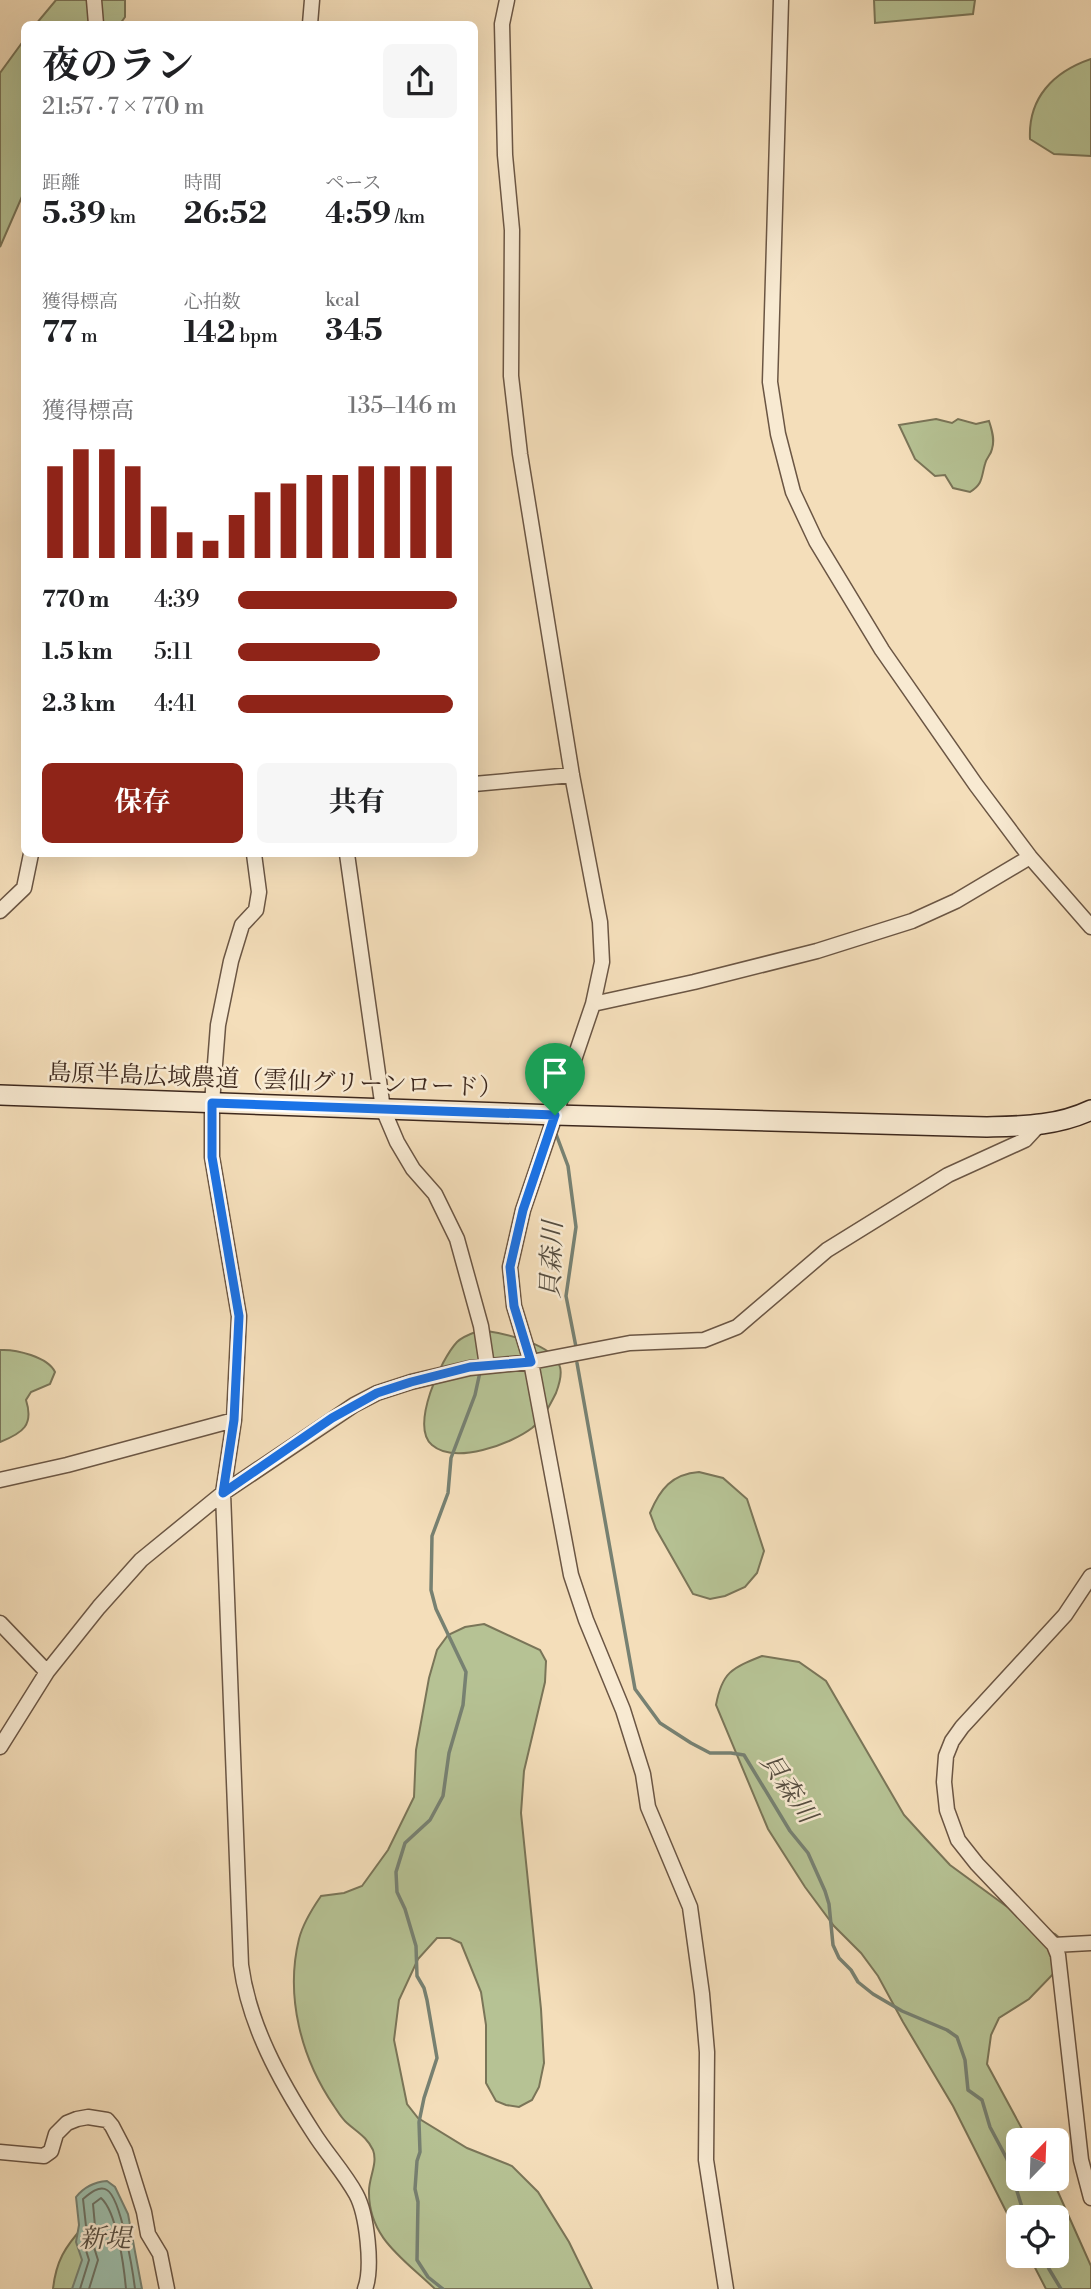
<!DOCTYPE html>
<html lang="ja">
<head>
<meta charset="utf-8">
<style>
	:root { --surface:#fff; --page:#f6f6f6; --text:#202124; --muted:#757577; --accent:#8f2418 }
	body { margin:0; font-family:"Libre Bodoni","Noto Serif JP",serif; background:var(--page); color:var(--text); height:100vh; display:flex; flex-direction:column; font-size:26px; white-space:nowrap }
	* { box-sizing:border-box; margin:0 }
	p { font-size:23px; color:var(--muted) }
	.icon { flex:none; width:38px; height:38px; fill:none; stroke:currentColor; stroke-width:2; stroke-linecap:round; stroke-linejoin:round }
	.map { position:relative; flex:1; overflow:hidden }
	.sheet { position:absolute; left:21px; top:21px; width:457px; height:836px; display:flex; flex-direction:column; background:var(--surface); border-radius:10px; box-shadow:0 7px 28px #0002 }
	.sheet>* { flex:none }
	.needle { width:46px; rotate:23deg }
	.controls { position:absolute; left:1006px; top:2128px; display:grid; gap:14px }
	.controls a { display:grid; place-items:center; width:63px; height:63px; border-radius:10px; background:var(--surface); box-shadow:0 7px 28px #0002; font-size:35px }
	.pin { position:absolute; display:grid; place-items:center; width:60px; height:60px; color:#fff; margin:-72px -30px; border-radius:50% 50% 50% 0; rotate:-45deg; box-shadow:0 0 7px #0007 }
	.pin .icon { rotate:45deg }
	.round { display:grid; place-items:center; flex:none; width:74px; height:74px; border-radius:10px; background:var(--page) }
	.head { display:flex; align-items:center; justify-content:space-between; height:119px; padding:0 21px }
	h1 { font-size:38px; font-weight:700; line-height:52px }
	.stats { display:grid; grid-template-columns:repeat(3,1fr); gap:10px; height:119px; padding:7px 21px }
	.stats div { display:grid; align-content:center }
	.stats b { font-size:30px; font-weight:700 }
	.stats small { font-size:19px; font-weight:400 }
	.stats p { font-size:19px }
	.chart { height:196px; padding:14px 21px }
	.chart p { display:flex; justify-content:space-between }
	.chart svg { width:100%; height:126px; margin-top:7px; stroke:var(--accent); stroke-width:6 }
	.primary-button { display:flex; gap:14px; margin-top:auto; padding:14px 21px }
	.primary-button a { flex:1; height:80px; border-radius:10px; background:var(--accent); color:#fff; font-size:28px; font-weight:700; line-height:80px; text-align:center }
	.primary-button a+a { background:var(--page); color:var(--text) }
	ul { padding:0 21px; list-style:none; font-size:23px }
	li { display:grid; grid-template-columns:112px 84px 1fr; align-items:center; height:52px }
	li i { height:18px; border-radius:9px; background:var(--accent) }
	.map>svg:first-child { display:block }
	.green { fill:#b6c294; stroke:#7a7558; stroke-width:2 }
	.water { fill:#9dbdaa; stroke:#778172; stroke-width:2 }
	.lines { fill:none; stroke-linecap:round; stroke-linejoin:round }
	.shore { stroke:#6d7264; stroke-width:2 }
	.stream { stroke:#778172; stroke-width:3.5 }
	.street-casing { stroke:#6b5644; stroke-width:17 }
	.secondary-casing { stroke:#3d281d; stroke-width:22 }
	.street { stroke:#f8ead2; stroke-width:14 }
	.secondary { stroke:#f8ead2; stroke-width:19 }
	.route-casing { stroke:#fff; stroke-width:14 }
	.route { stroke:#1a73e8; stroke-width:9 }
	.labels { text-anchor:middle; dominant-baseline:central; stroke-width:5; stroke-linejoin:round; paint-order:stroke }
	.street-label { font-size:24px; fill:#3d281d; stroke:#f8ead2 }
	.water-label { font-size:26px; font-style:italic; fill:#554d40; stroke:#f8ead2 }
</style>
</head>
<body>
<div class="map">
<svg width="1091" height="2289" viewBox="0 0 1091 2289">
	<rect width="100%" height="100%" fill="#f4deba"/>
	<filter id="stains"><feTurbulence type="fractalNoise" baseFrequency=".00286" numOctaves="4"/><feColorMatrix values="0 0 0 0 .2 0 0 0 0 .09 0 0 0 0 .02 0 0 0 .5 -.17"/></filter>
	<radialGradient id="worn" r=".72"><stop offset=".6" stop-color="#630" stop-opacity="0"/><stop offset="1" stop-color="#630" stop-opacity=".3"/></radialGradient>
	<path class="green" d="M56,0H125V17L120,24H36Z
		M874,0H975L973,14L875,23Z
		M24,40V192L0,247V73Z
		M1091,59V156L1054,154L1030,139C1028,98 1053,72 1091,59Z
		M936,419L952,423L958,419L976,424L989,421C992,430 995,440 992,449C991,455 986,458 985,464C981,478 983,484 970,492L953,488L945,475L935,476L915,459L899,425Z
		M481,1330C501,1333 554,1343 560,1367C562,1374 559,1385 556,1393C550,1405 543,1419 532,1428C511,1444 455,1465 432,1445C410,1426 441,1359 457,1342C463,1336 473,1333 481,1330Z
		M0,1350C16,1349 48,1357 55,1372L50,1384L31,1392L26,1400C34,1425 23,1433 0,1442Z
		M699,1472L723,1478L747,1499L764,1551L757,1573L745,1587L725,1596L710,1599L693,1594L656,1529L650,1513C660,1489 672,1474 699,1472Z
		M484,1624L540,1650L546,1661L545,1682L524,1771L521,1813L541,2009L544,2063L539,2087L532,2100L519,2107L506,2105L496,2101L486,2083V2025L481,1992L461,1943L450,1938H437L418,1959L399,2000L394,2040L407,2104L418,2118L467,2148L512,2166L538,2192L569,2242L592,2289H435C404,2259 368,2238 369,2191C369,2177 378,2163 373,2150C367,2137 357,2132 347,2123C342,2119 338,2112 334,2106C301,2058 285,1996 299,1939C303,1923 312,1909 321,1896L344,1893L362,1886L388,1850L414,1797L416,1750L429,1678L437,1650L448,1635L465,1627Z
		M762,1656L799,1662L826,1681L904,1815L925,1838L950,1865L1006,1906L1037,1926L1055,1934L1062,1940L1056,1971L1029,1999L999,2018L991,2035L987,2064L1028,2140H1018V2179H1051L1058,2192L1091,2266V2289H1046L1029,2256H1057V2217H1018V2235L953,2106L903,2022L878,1976L861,1953L834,1926L805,1887L768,1829L716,1705C722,1672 732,1668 762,1656Z
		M83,2227L133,2289H53C56,2261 65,2247 83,2227Z"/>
	<path class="water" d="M107,2181L115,2187L128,2214L142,2289H72L82,2260L76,2242L79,2225L76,2197C84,2187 94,2182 107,2181Z"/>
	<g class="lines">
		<path class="shore" d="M80,2289L89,2260L83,2241L86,2226L83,2199C89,2194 99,2185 107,2190C121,2198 133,2272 135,2289
			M89,2289L98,2260L92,2241L95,2226L93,2204L101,2198C117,2212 124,2267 126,2289"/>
		<path class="stream" d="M556,1134L568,1166L576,1227L566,1296L576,1347
			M577,1363L635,1689L660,1723L691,1743L710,1753H731L744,1755L790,1831L808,1853L825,1891L829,1904L833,1945L839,1958L851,1970L858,1982L873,1994L902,2011L947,2030L957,2037L965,2060L968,2090L982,2100L990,2127L1007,2159L1025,2217
			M1044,2256L1049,2269L1061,2289
			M443,2289L428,2277L417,2260L418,2202L415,2189L417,2161L420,2152L419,2122L424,2098L437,2058L427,2000L424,1988L417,1976L416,1946L405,1909L397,1892L396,1872L405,1843L430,1820L443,1796L449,1753L463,1705L466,1672L436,1609L431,1590L432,1536L448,1493L451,1458L475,1395L480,1372"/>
		<g class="street-casing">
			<path id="street" d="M94,0L96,24
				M507,0L502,24L505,155L512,230L511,376L520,454L572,775L600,922L602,962L593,1004L523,1210L510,1267L514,1306L531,1362L571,1575L586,1620L623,1710L643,1774L648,1807L690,1907L702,1994L707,2052L706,2160L726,2289
				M781,0L770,382L778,434L793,492L816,541L882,650L976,785L1030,857L1091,927
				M310,24L312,0
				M474,784L572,775
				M254,854L259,892L256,910L242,925L231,961L218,1025L212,1103V1157L239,1316L234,1420L223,1493L241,1965C249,2025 280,2081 313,2132C326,2153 344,2172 356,2194C367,2214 373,2268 365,2289
				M347,854L383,1109L397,1142L413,1169L435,1194L457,1239L481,1326L487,1366
				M0,911L24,888L31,854
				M593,1004L694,982L817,951L912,921L956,901L1030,857
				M0,1480L67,1465L234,1420
				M1091,1576L1065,1615L962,1727L952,1741L946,1756L944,1782L947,1810L958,1840L977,1864L1054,1945L1058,1955L1081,2160L1091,2198
				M0,1623L47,1672
				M0,1747L47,1672L99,1607L141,1560L223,1493L354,1405L377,1393L411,1382L470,1368L531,1362L630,1343L704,1340L737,1327L827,1250L948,1175L1025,1140L1038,1126
				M1054,1945L1091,1943
				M0,2152L44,2156L51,2151L56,2134L67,2123L77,2119L88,2117L107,2120L112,2126L125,2151L144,2212L148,2234L160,2254L167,2289"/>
		</g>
		<g class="secondary-casing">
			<path id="secondary" d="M0,1095L555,1115L987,1127C1024,1126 1057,1126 1091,1110"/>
		</g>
		<use href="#street" class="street"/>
		<use href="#secondary" class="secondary"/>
	</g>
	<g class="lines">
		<g class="route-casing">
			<path id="route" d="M212,1103L555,1115L523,1210L510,1267L514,1306L531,1362L470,1367L411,1382L377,1393L332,1418L223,1493L234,1420L239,1316L212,1157Z"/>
		</g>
		<use href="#route" class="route"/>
	</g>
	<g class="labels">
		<g class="street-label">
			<text transform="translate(275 1081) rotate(2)">島原半島広域農道（雲仙グリーンロード）</text>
		</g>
		<g class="water-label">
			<text transform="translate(552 1260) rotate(-88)">貝森川</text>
			<text transform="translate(788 1788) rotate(56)">貝森川</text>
			<text x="105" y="2239">新堤</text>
		</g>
	</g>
	<rect width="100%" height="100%" filter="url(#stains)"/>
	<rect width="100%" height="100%" fill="url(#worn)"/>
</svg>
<div class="controls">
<a><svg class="needle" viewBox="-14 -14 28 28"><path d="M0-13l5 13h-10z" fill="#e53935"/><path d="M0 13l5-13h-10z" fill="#757577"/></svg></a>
<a><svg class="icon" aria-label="locate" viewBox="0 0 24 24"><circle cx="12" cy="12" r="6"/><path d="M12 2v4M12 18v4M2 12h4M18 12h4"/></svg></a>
</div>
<div class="pin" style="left:555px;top:1115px;background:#1e9e55"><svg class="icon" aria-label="arrive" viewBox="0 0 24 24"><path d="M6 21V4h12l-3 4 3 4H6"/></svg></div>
<section class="sheet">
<div class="head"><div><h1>夜のラン</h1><p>21:57 · 7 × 770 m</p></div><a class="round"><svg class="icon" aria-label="share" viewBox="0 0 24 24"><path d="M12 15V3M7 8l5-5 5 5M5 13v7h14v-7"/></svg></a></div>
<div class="stats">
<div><p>距離</p><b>5.39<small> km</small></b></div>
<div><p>時間</p><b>26:52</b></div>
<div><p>ペース</p><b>4:59<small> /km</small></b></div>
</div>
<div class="stats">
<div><p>獲得標高</p><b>77<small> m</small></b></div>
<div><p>心拍数</p><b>142<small> bpm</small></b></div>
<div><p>kcal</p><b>345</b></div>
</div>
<div class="chart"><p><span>獲得標高</span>135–146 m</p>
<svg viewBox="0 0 160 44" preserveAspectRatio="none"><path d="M5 44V12M15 44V6M25 44V6M35 44V12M45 44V26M55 44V35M65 44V38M75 44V29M85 44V21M95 44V18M105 44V15M115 44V15M125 44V12M135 44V12M145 44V12M155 44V12"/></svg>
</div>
<ul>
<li><b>770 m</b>4:39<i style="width:100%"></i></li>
<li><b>1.5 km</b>5:11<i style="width:65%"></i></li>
<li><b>2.3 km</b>4:41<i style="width:98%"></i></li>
</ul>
<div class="primary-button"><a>保存</a><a>共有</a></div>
</section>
</div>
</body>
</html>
